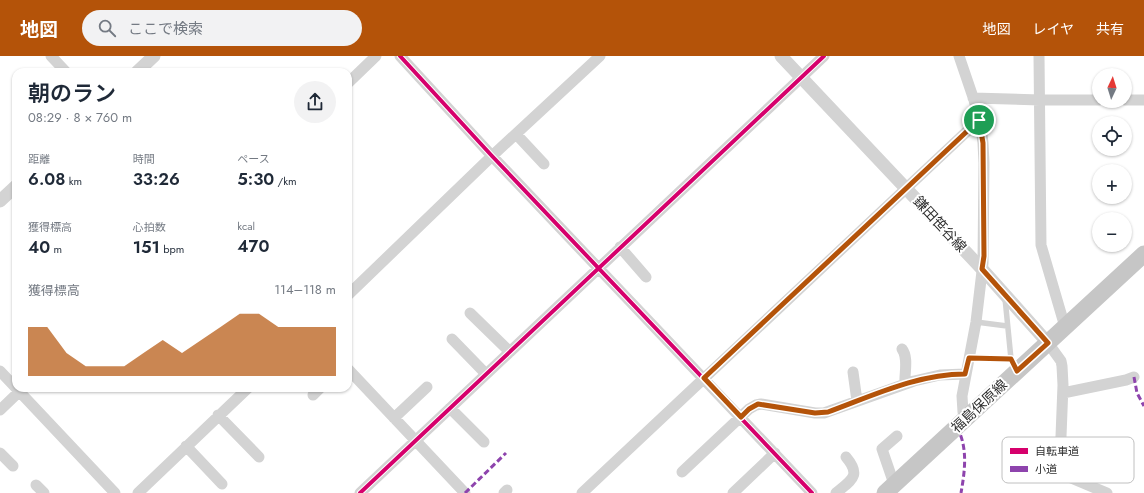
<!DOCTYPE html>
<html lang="ja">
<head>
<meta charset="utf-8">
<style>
	:root { --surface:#fff; --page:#f2f2f3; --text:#1f2937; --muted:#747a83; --accent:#b45309 }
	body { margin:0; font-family:Jost,"Noto Sans JP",sans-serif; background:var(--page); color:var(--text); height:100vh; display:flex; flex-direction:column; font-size:15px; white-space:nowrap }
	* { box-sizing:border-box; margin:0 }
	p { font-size:13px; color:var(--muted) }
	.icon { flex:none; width:22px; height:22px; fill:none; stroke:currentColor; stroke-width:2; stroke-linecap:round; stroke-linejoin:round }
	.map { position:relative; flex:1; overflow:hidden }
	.panel { position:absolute; left:12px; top:12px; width:340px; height:324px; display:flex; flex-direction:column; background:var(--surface); border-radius:12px; box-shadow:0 1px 3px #0004 }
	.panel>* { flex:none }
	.needle { width:26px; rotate:4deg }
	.fabs { position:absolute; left:1092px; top:12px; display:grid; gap:8px }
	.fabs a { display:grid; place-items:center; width:40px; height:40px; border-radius:50%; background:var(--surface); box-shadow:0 1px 3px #0004; font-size:20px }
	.pin { position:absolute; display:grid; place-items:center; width:34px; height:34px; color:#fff; margin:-17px; border:2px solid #fff; border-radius:50%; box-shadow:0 1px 4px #0007 }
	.round { display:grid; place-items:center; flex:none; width:42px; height:42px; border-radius:21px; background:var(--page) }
	.overview { display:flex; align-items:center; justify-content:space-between; height:68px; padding:0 16px }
	h1 { font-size:22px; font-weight:600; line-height:30px }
	.metrics { display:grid; grid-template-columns:repeat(3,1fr); gap:6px; height:68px; padding:4px 16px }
	.metrics div { display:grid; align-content:center }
	.metrics b { font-size:17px; font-weight:600 }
	.metrics small { font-size:11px; font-weight:400 }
	.metrics p { font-size:11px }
	.chart { height:112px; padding:8px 16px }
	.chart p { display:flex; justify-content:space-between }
	.chart svg { width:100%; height:72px; margin-top:4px; fill:var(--accent); opacity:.7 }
	header { display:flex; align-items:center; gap:24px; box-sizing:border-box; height:56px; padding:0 20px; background:var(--accent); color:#fff }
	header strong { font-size:19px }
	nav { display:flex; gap:22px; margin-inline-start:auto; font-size:14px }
	.search { width:280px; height:36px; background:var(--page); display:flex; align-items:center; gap:10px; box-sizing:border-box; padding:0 14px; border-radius:22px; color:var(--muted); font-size:15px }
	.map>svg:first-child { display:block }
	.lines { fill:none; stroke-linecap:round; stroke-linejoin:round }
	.service { stroke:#d3d3d3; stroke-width:5.5 }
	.minor { stroke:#d3d3d3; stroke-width:11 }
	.tertiary { stroke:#d3d3d3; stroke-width:13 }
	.primary { stroke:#c6c6c6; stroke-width:17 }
	.quiet { stroke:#8e44ad; stroke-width:3; stroke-dasharray:6 3; stroke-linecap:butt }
	.cycleway-casing { stroke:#fff; stroke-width:6 }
	.cycleway { stroke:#d6006c; stroke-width:4 }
	.route-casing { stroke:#fff; stroke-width:8 }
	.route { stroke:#b45309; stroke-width:5 }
	.labels { text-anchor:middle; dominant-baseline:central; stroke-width:4; stroke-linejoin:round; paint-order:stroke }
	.street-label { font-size:14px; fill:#2e2e2e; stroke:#fff }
	.key { fill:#fff; stroke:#c0c0c0; stroke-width:1 }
	.key-label { font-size:11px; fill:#2e2e2e }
</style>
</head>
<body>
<header>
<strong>地図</strong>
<div class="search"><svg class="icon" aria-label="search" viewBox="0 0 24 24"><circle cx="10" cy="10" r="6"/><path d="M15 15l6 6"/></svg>ここで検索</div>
<nav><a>地図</a><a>レイヤ</a><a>共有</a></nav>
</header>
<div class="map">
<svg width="1144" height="437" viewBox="0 0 1144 437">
	<rect width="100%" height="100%" fill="#fff"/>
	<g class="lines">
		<path class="service" d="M1005,242L1011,303L1017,314
			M976,266L1007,270
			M969,302L1011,303"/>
		<path class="minor" d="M51,0L66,16
			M400,0L492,100L812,437
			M959,0L974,44L981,71L983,87L984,107L983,207L976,266L962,340L963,356L967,361
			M1039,0L1041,189L1065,271
			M348,27L376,0
			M973,42L1040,44H1099
			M1125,44H1144
			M516,78L544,108
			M620,191L646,221
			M348,239L492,100L600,0
			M470,257L510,296
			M452,283L486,318
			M1048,287L1061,305L1062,310L1063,329L1060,406L1061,414L1064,419L1107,437
			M902,293C909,302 904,318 905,328
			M348,313L465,437
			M0,315L115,437
			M853,316L857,345
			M1063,337L1126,324L1134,321
			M313,339L320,332
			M450,352L484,386
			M0,354L23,332
			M218,359L259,401
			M394,362L427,331
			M186,390L222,428
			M0,397L13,410
			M682,416L749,353L756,349L761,348L815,357H824L914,325L940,319L965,318
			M894,428L882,393L897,380
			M36,429L44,437
			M138,437L248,332
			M360,437L824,0
			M504,437L507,434
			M582,437L979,64
			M733,437L775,397
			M836,437C851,424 862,420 846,401"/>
		<path class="tertiary" d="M781,0L982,213L1048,287
			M137,16L154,0
			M0,145L16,130"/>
		<path class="primary" d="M885,437L1144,198"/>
		<path class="quiet" d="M1134,321L1137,337L1144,350
			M957,371C968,392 965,414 961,437
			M465,437L506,397"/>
		<g class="cycleway-casing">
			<path id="cycleway" d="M400,0L492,100L812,437
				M360,437L824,0"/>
		</g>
		<use href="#cycleway" class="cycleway"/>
	</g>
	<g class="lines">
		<g class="route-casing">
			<path id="route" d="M979,64L983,87L984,200L982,213L1048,287L1017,315L1011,303L969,302L965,318C917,318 872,340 828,356L815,357L758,348L749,353L741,361L704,322Z"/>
		</g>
		<use href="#route" class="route"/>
	</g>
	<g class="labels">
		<g class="street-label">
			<text transform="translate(940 168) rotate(47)">鎌田笹谷線</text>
			<text transform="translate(979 350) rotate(-43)">福島保原線</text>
		</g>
	</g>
	<rect x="1002" y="381" width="132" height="46" rx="6" class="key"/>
	<rect x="1010" y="392" width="18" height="6" fill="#d6006c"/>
	<rect x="1010" y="410" width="18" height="6" fill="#8e44ad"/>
	<g class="key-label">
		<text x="1035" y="399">自転車道</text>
		<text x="1035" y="417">小道</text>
	</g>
</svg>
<div class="fabs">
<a><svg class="needle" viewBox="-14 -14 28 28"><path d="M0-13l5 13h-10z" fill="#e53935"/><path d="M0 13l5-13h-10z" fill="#747a83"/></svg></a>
<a><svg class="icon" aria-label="locate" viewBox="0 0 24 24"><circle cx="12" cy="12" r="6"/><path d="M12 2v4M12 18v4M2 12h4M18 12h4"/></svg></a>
<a>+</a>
<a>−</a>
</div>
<div class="pin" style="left:979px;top:64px;background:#1e9e55"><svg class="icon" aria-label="arrive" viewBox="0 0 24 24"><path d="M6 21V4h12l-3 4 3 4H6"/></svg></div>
<section class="panel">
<div class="overview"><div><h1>朝のラン</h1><p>08:29 · 8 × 760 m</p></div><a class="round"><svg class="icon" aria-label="share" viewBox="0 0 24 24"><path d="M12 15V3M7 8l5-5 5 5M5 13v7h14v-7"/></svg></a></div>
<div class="metrics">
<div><p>距離</p><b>6.08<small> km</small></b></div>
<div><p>時間</p><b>33:26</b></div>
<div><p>ペース</p><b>5:30<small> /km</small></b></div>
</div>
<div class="metrics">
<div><p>獲得標高</p><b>40<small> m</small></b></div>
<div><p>心拍数</p><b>151<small> bpm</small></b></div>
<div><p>kcal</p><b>470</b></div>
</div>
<div class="chart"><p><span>獲得標高</span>114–118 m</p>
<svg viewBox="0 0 160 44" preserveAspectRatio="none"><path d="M0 44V14L10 14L20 30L30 38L40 38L50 38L60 30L70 22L80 30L90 22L100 14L110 6L120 6L130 14L140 14L150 14L160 14V44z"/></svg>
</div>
</section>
</div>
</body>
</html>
